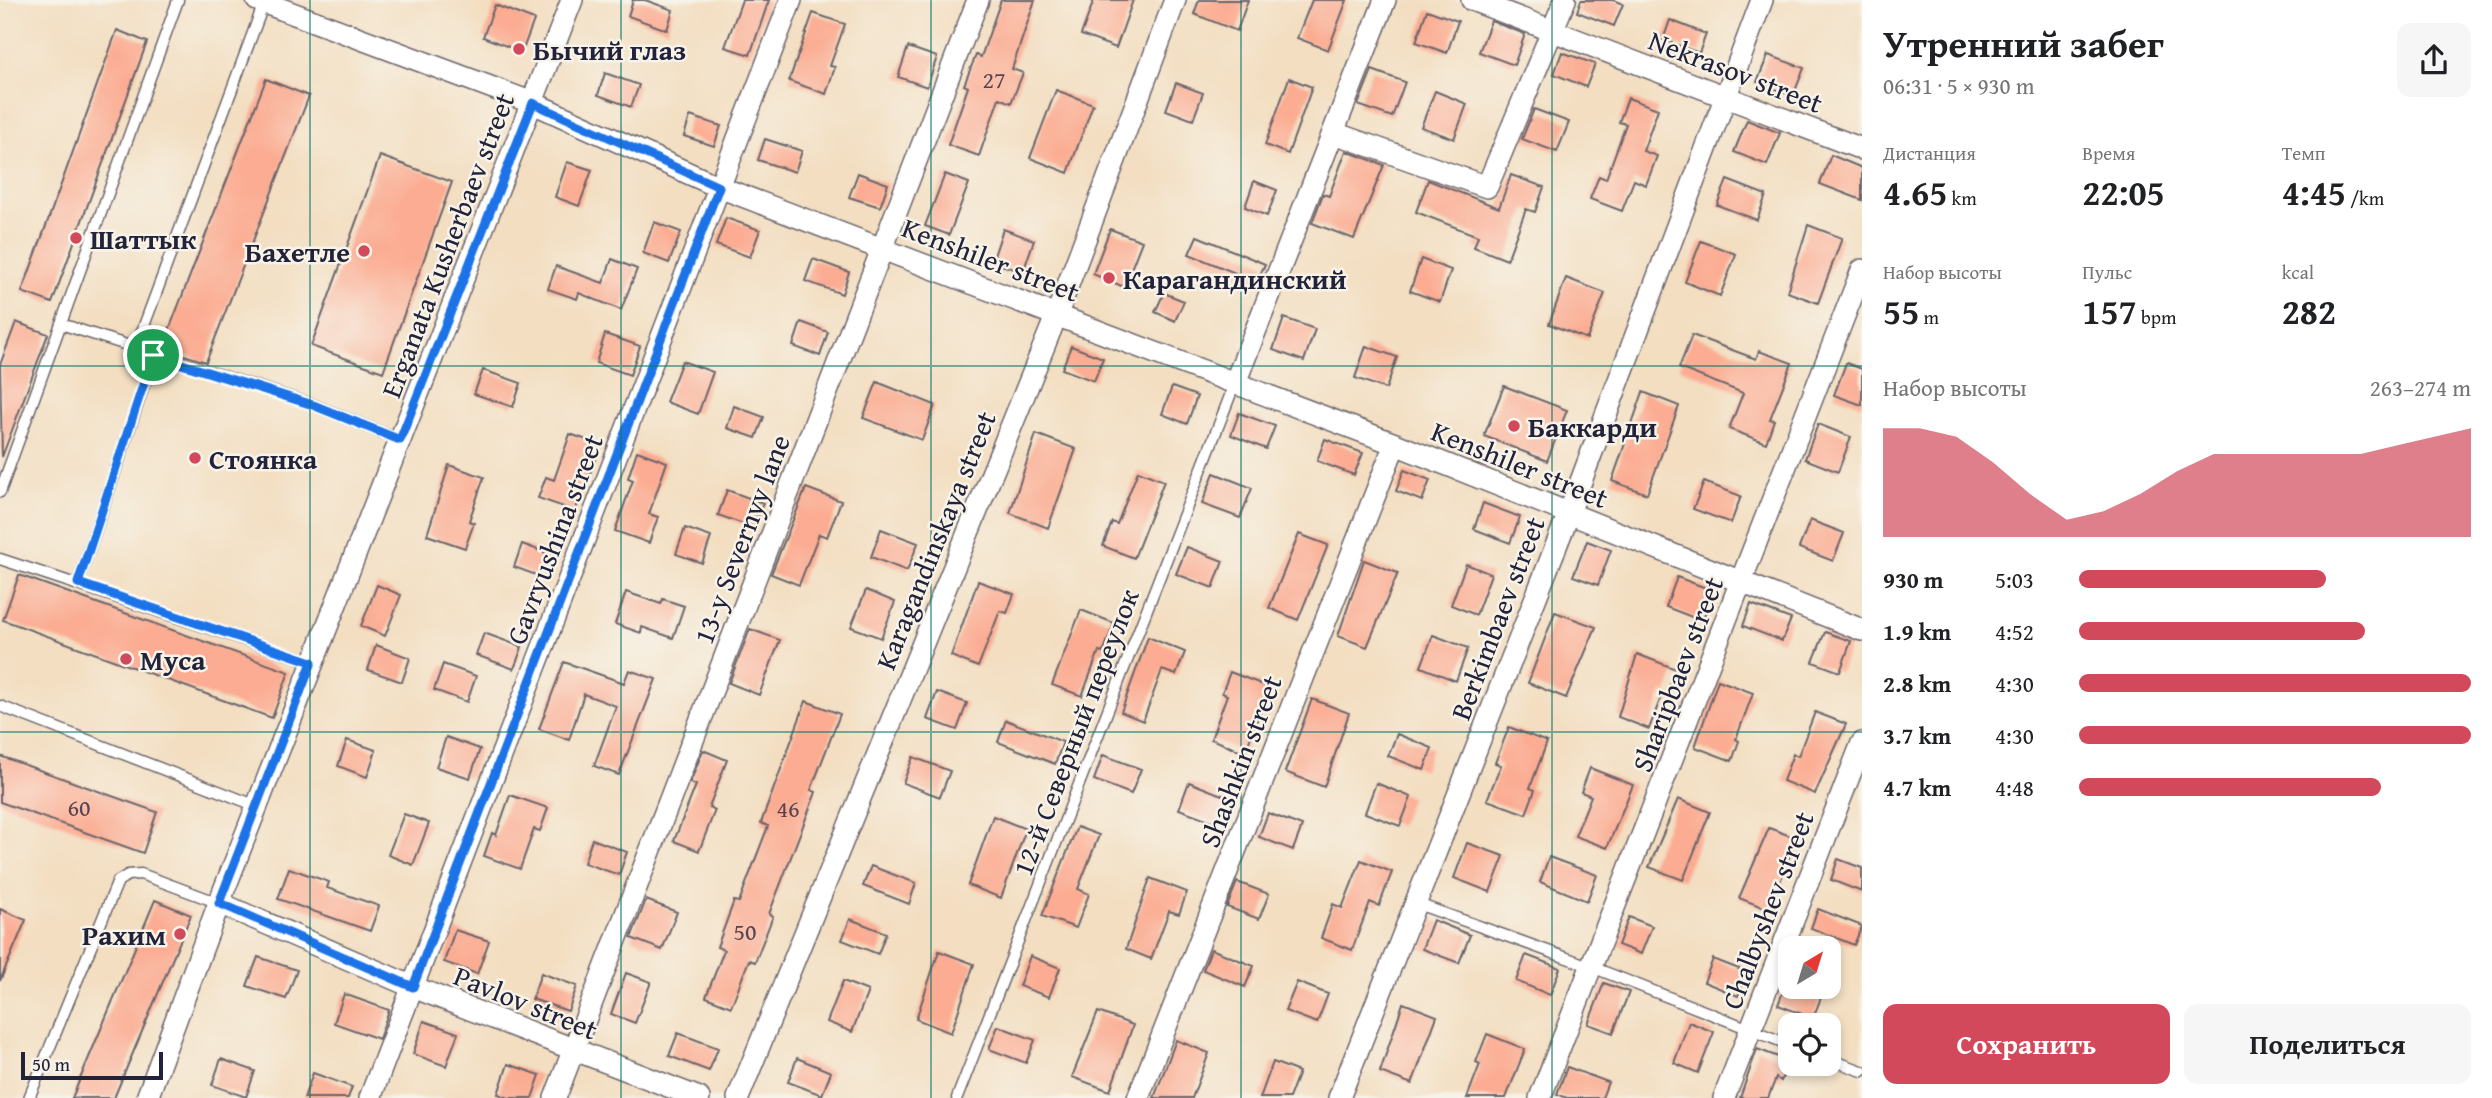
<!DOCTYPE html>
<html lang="ru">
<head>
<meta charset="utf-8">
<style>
	:root { --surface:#fff; --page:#f6f6f6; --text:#202124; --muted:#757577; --accent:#d1495b }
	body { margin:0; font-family:"Gentium Book Plus",serif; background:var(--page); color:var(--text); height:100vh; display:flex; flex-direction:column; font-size:26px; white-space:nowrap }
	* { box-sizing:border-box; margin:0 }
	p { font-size:23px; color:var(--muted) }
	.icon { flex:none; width:38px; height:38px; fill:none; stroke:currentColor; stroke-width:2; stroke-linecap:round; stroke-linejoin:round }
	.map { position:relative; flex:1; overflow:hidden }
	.drawer { display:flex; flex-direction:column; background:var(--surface); width:630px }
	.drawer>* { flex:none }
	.needle { width:46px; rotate:38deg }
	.buttons { position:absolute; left:1778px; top:936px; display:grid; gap:14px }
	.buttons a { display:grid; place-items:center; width:63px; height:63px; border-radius:14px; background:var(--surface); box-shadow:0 4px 10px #0003; font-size:35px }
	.scale { position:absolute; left:21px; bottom:18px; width:142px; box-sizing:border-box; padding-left:7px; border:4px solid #22223b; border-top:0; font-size:19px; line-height:24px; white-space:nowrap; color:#22223b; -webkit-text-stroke:5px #f7f3e8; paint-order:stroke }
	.pin { position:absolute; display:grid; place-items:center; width:60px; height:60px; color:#fff; margin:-30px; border:4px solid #fff; border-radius:50%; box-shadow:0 2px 7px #0007 }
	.round { display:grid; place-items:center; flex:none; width:74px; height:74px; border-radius:14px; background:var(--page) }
	.summary { display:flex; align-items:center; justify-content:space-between; height:119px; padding:0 21px }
	h1 { font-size:38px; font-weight:700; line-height:52px }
	.metrics { display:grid; grid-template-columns:repeat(3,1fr); gap:10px; height:119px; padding:7px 21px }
	.metrics div { display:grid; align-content:center }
	.metrics b { font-size:35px; font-weight:700 }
	.metrics small { font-size:19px; font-weight:400 }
	.metrics p { font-size:19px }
	.chart { height:196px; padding:14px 21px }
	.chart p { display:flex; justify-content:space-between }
	.chart svg { width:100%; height:126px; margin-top:7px; fill:var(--accent); opacity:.7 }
	.primary-button { display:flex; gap:14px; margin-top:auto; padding:14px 21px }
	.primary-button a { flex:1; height:80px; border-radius:14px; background:var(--accent); color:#fff; font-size:28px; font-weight:700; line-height:80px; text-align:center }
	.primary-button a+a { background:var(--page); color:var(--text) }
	ul { padding:0 21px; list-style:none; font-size:23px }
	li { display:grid; grid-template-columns:112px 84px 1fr; align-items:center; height:52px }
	li i { height:18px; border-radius:9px; background:var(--accent) }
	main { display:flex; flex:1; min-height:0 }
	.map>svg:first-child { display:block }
	.building { fill:#fbac92 }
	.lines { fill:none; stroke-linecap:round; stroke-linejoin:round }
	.service-casing { stroke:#6b646a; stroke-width:13 }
	.minor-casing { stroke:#6b646a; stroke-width:24 }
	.service { stroke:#fff; stroke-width:10 }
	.minor { stroke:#fff; stroke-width:21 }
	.route-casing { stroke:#fff; stroke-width:14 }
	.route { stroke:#1a73e8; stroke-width:9 }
	.grid { fill:none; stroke:#0f766e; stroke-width:2; stroke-opacity:0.55 }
	.poi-dot { fill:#d1495b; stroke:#f7f3e8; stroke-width:2.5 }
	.labels { text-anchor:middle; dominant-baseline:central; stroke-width:5; stroke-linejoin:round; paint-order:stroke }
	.number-label { font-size:24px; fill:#584451 }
	.poi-label { font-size:28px; font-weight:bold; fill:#22223b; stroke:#f7f3e8; text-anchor:start }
	.street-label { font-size:28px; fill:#22223b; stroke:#f7f3e8 }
</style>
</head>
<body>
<main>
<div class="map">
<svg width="1862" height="1098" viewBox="0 0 1862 1098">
	<rect width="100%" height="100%" fill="#f7f3e8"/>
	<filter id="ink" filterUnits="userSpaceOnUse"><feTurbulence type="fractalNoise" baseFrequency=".0143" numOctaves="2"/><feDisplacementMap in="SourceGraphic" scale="14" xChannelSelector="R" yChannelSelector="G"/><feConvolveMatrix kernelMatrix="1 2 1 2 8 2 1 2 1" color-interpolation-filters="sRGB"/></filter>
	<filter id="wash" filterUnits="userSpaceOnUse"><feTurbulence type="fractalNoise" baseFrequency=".00686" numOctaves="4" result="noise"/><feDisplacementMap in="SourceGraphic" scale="28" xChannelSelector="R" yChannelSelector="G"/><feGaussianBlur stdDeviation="1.57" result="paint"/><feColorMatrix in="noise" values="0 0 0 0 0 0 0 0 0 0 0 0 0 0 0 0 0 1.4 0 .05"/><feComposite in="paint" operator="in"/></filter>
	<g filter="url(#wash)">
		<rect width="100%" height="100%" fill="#f3dec1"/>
		<g id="blocks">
			<path class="building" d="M633,0H645L673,10L667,30L628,16Z
				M742,0H769L750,55L725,47Z
				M1001,0H1035L1012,69L1023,73L1011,103L999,98L979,156L948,145L968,87L964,85L976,55L981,57Z
				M1094,0H1133L1116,48L1081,35Z
				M1199,0H1248L1237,31L1194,14Z
				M1312,0H1347L1328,50L1297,38Z
				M1581,0H1613L1623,4L1614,26L1577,12Z
				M495,5L534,20L522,52L483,37Z
				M1427,10L1458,21L1447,53L1416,42Z
				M813,13L845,24L830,66L835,67L826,94L789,81Z
				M1670,20L1706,34L1699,53L1663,40Z
				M1491,21L1525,34L1514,65L1479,52Z
				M117,30L147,42L52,303L22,292Z
				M908,47L937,57L927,87L898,77Z
				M1562,52L1595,64L1586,87L1554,74Z
				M1768,55L1804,68L1793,96L1757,82Z
				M1372,70L1405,82L1392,117L1358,105Z
				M605,73L639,85L631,107L598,95Z
				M1289,78L1312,87L1288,154L1265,145Z
				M266,79L309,96L206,362L162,348Z
				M1176,83L1203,93L1193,120L1166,110Z
				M1056,90L1093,104L1068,173L1030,158Z
				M1435,91L1467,104L1454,139L1421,127Z
				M1628,98L1658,109L1643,151L1657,156L1646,185L1634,180L1622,211L1590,199L1599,176L1606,179L1626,124L1619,122Z
				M1534,109L1569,122L1557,152L1522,139Z
				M690,116L721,126L714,146L684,136Z
				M1747,120L1780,133L1767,165L1734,152Z
				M765,139L802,151L795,172L758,160Z
				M1346,151L1384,165L1354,239L1312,223L1323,194L1329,196Z
				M1831,155L1862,168V200L1820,184Z
				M380,156L452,182L383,372L311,346Z
				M567,162L592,170L579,206L555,197Z
				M858,173L888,184L880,207L849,197Z
				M945,174L969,183L949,235L925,226Z
				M1511,175L1544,187L1535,212L1526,209L1507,260L1474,247L1478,236L1416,212L1428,180L1499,208Z
				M1727,180L1766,195L1757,220L1717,205Z
				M1254,181L1277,190L1267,216L1245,207Z
				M726,218L760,230L750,257L716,245Z
				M654,222L681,232L669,263L643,253Z
				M1808,225L1842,238L1818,303L1787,292Z
				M1003,229L1034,240L1023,272L992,262Z
				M1110,229L1142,241L1124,287L1093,274Z
				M1197,236L1265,264L1257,282L1189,254Z
				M1701,241L1736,254L1720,296L1685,282Z
				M612,259L637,269L621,310L579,293L577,299L548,289L556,266L603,283Z
				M813,259L849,272L842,294L805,281Z
				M1421,259L1451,270L1440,302L1410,291Z
				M1566,278L1605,293L1587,339L1549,324Z
				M1164,293L1184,301L1175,321L1155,312Z
				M1284,318L1315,329L1304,361L1273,350Z
				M16,322L48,334L2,457L0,365Z
				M801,322L828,332L820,356L793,346Z
				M605,334L640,346L630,375L596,363Z
				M1692,335L1756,359L1759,351L1792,363L1770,419L1774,420L1766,443L1729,429L1743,393L1679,368Z
				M1071,346L1103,358L1094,381L1062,369Z
				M1366,346L1397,357L1386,389L1355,378Z
				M682,361L713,372L698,414L666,402Z
				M1846,363L1862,369V405L1834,395Z
				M483,370L521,383L513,407L474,394Z
				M877,382L935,405L922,440L863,418Z
				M1504,386L1567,410L1547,461L1484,436Z
				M1172,387L1197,396L1187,424L1162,414Z
				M1643,392L1679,406L1647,494L1612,481Z
				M734,406L764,417L756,438L727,428Z
				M1239,413L1275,426L1266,449L1231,435Z
				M1818,424L1851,437L1838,472L1805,459Z
				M570,434L601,445L575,511L538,498L546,477L554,480Z
				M1036,434L1076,449L1048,528L1010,513Z
				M1325,439L1363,453L1354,475L1317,461Z
				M637,451L667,462L649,514L658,517L649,543L615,531L633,480L628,478Z
				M449,465L484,477L469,521L474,523L465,548L427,535Z
				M1404,470L1430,480L1422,501L1396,491Z
				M1138,471L1164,481L1134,558L1103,546L1112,522L1117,524Z
				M1214,473L1252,488L1240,518L1202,504Z
				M1704,482L1741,496L1731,523L1693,509Z
				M806,488L841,501L827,537L819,534L799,585L771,574Z
				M727,490L763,503L754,528L718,515Z
				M1483,503L1520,517L1510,543L1474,529Z
				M1810,520L1844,533L1833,561L1799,548Z
				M685,528L711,537L702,563L676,554Z
				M881,529L918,543L907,571L871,557Z
				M1299,534L1328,545L1298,620L1269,608Z
				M1587,541L1611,550L1598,585L1573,576Z
				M522,544L555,556L547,579L514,567Z
				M1187,547L1223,561L1213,588L1176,574Z
				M1364,560L1398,573L1367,647L1338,636Z
				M1466,564L1491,574L1476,615L1451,605Z
				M19,575L289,672L272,718L3,620Z
				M1677,577L1714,591L1702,621L1666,607Z
				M978,581L1014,594L1007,613L1000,611L978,667L951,656Z
				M377,585L401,595L385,636L361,626Z
				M866,590L895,602L881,638L851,627Z
				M626,592L661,604L663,599L684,606L673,638L642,627L641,633L615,624Z
				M1751,604L1791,619L1782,641L1743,626Z
				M1081,610L1114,623L1103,653L1099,651L1082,696L1052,685Z
				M1555,612L1596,627L1566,698L1528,683Z
				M750,629L780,640L759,695L729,683Z
				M1825,632L1851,641L1840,672L1813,662Z
				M484,633L522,647L514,669L476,655Z
				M1433,635L1468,648L1456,681L1421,667Z
				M1148,637L1185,652L1176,675L1162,670L1143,721L1121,712Z
				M376,645L410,658L402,682L368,670Z
				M1637,654L1676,669L1667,694L1663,692L1649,729L1618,717Z
				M564,662L624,683L629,670L656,679L619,775L594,766L616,706L584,694L569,740L539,729Z
				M443,664L476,676L467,702L434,690Z
				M1230,672L1269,687L1245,753L1211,739L1227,695L1222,693Z
				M1718,680L1753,693L1736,739L1739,741L1732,761L1695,747Z
				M937,692L967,703L957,730L927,719Z
				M1312,699L1349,713L1324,787L1285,772Z
				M806,701L840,714L811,790L816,792L769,914L773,916L755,962L749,960L731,1007L706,997L724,950L717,947L734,901L739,902L768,826L761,823Z
				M1815,712L1846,724L1815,794L1783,781L1793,754L1798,756Z
				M1006,720L1063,742L1055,764L998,742Z
				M1509,727L1547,742L1530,788L1535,790L1526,814L1487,800L1501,765L1495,763Z
				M1397,734L1432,748L1424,770L1388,756Z
				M446,737L480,749L470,778L436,767Z
				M347,740L376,750L367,777L338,766Z
				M703,750L727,760L709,807L715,810L699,851L674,841L696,785L690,783Z
				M1103,755L1141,769L1131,794L1094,780Z
				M0,756L157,812L143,853L0,802Z
				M913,757L950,771L940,797L903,783Z
				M1590,768L1633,785L1607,848L1575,836L1591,796L1581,792Z
				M1189,782L1227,797L1217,823L1179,809Z
				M1376,783L1411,797L1400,826L1365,813Z
				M510,795L548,808L540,831L534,829L520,869L484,856L492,833L496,835Z
				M1678,799L1710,812L1683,880L1649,867Z
				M1268,813L1302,826L1293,850L1259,837Z
				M404,814L429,823L413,865L388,855Z
				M993,816L1026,829L1001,898L968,885Z
				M1077,827L1099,835L1078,889L1089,894L1076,928L1042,916Z
				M1769,828L1796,838L1770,910L1739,898Z
				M592,839L627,852L619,875L584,863Z
				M1467,843L1504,856L1490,892L1454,878Z
				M1549,857L1597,875L1587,901L1540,882Z
				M1838,859L1862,868V892L1831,880Z
				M1361,860L1392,872L1379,906L1370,902L1352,950L1321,938L1333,904L1342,908Z
				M871,866L916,883L909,904L863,886Z
				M289,868L329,882L327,888L379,906L370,931L278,899Z
				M1150,878L1187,892L1179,914L1169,911L1151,959L1126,949Z
				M1237,882L1269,894L1259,919L1227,907Z
				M155,900L191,915L114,1098H72Z
				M646,900L677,912L662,950L631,938Z
				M0,909L26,920L0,981Z
				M1818,909L1862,926L1854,945L1811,928Z
				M1629,917L1652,926L1641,954L1618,945Z
				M850,919L886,933L878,954L842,940Z
				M1433,920L1470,935L1459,963L1422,949Z
				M455,930L489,941L477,974L444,962Z
				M1211,949L1254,966L1245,987L1203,970Z
				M939,951L974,964L951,1033L916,1019Z
				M1526,955L1560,968L1550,995L1516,981Z
				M1030,956L1060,968L1049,997L1019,986Z
				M258,957L297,970L286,999L247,986Z
				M1713,959L1747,972L1738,996L1704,982Z
				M541,973L577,986L568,1011L532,999Z
				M626,973L651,982L635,1023L611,1014Z
				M843,981L868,991L852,1032L827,1022Z
				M1787,981L1790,987H1802L1822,995L1813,1018L1778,1005Z
				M1297,982L1328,994L1317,1023L1285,1011Z
				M1604,983L1629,992L1613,1033L1588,1024Z
				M344,994L389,1010L379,1039L334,1023Z
				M1403,1003L1437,1016L1412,1084L1380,1072Z
				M1098,1012L1133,1025L1110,1091L1072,1077Z
				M424,1021L458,1033L446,1066L413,1054Z
				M1689,1022L1714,1032L1698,1073L1674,1063Z
				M998,1026L1035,1040L1026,1063L989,1049Z
				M678,1033L718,1048L709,1071L669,1056Z
				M1487,1034L1525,1049L1506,1098H1467L1480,1064L1476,1062Z
				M1176,1040L1209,1053L1192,1098H1154Z
				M1757,1049L1789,1061L1781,1081L1776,1078L1768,1098H1740Z
				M797,1058L831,1072L822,1095L788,1082Z
				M221,1059L255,1071L246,1097L212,1085Z
				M1273,1062L1299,1072L1289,1098H1260Z
				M508,1064L540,1075L532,1098H509L498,1094Z
				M1567,1067L1608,1082L1602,1098H1567L1557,1094Z
				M313,1073L352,1087L348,1098H304Z"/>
		</g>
	</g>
	<g filter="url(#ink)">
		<use href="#blocks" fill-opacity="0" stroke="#6b646a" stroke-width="2"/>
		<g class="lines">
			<g class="service-casing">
				<path id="service" d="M61,324L314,405L400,440
					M135,350L264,3
					M0,492L178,0
					M0,559L312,662
					M78,583L154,355
					M0,706L257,806
					M1415,903L1592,967L1790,1045
					M1829,1059L1862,1071
					M29,1098L118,881L128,875L141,874L219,903
					M957,1098L1235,383"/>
			</g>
			<g class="minor-casing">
				<path id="minor" d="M257,0L533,103L719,187L1395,444L1862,630
					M1472,0L1862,149
					M1334,133L1487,187L1565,0
					M1235,383L1385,0
					M219,903L413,987L699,1098
					M147,1098L219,903L572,0
					M370,1098L791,0
					M555,1098L978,0
					M738,1098L1057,314L1175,0
					M1138,1098L1395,444
					M1339,1098L1569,513L1762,0
					M1540,1098L1862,270
					M1724,1098L1862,743"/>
			</g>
			<use href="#service" class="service"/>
			<use href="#minor" class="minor"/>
		</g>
	</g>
	<g class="lines" filter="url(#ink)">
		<g class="route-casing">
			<path id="route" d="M533,103L719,187L413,987L219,903L312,662L78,583L153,355L313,405L400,440Z"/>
		</g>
		<use href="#route" class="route"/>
	</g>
	<path class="grid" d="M310,0V1098M621,0V1098M931,0V1098M1241,0V1098M1552,0V1098M0,366H1862M0,732H1862"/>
	<g class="poi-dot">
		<circle cx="519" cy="49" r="7"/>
		<circle cx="76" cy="238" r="7"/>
		<circle cx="364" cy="251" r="7"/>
		<circle cx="1109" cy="278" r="7"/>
		<circle cx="1514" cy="426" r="7"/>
		<circle cx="195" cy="458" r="7"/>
		<circle cx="126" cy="659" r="7"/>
		<circle cx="180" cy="934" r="7"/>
	</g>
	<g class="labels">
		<g class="number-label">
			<text x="994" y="79">27</text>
			<text x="79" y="807">60</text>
			<text x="788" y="808">46</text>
			<text x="745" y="931">50</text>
		</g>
		<g class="poi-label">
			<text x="533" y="49">Бычий глаз</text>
			<text x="90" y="238">Шаттык</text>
			<text x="350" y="251" text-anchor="end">Бахетле</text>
			<text x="1123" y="278">Карагандинский</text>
			<text x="1528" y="426">Баккарди</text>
			<text x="209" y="458">Стоянка</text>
			<text x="140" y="659">Муса</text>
			<text x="166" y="934" text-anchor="end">Рахим</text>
		</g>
		<g class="street-label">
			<text transform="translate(1736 71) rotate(21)">Nekrasov street</text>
			<text transform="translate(447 245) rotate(-69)">Erganata Kusherbaev street</text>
			<text transform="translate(991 259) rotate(21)">Kenshiler street</text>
			<text transform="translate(1520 464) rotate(22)">Kenshiler street</text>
			<text transform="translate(554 539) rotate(-69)">Gavryushina street</text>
			<text transform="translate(741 539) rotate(-69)">13-y Severnyy lane</text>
			<text transform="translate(935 540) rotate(-68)">Karagandinskaya street</text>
			<text transform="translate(1497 618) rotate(-69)">Berkimbaev street</text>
			<text transform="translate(1677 674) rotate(-69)">Sharipbaev street</text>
			<text transform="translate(1075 732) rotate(-69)">12-й Северный переулок</text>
			<text transform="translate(1240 761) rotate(-69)">Shashkin street</text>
			<text transform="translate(1767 910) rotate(-69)">Chalbyshev street</text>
			<text transform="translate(526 1002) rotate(22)">Pavlov street</text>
		</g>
	</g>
</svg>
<div class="buttons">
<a><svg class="needle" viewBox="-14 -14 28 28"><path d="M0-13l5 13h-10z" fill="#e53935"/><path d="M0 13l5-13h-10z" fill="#757577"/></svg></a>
<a><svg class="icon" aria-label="locate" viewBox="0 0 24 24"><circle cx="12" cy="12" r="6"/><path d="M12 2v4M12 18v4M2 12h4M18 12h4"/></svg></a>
</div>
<div class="scale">50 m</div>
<div class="pin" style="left:153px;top:355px;background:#1e9e55"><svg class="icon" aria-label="arrive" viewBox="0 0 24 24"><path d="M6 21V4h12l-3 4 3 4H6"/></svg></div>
</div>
<section class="drawer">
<div class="summary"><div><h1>Утренний забег</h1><p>06:31 · 5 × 930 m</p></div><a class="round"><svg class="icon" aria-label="share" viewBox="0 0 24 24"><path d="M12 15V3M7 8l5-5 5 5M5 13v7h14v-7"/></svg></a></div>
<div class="metrics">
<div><p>Дистанция</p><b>4.65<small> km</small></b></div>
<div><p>Время</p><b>22:05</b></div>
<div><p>Темп</p><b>4:45<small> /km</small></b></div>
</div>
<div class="metrics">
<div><p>Набор высоты</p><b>55<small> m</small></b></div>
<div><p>Пульс</p><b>157<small> bpm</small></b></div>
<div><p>kcal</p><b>282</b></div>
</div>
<div class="chart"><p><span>Набор высоты</span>263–274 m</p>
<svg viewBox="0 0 160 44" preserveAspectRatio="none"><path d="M0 44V6L10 6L20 9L30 18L40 29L50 38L60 35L70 29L80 21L90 15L100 15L110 15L120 15L130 15L140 12L150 9L160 6V44z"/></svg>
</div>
<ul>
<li><b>930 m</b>5:03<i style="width:63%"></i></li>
<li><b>1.9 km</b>4:52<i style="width:73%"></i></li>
<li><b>2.8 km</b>4:30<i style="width:100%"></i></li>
<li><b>3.7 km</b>4:30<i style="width:100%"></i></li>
<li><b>4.7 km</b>4:48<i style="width:77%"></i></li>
</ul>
<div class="primary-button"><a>Сохранить</a><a>Поделиться</a></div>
</section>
</main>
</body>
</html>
